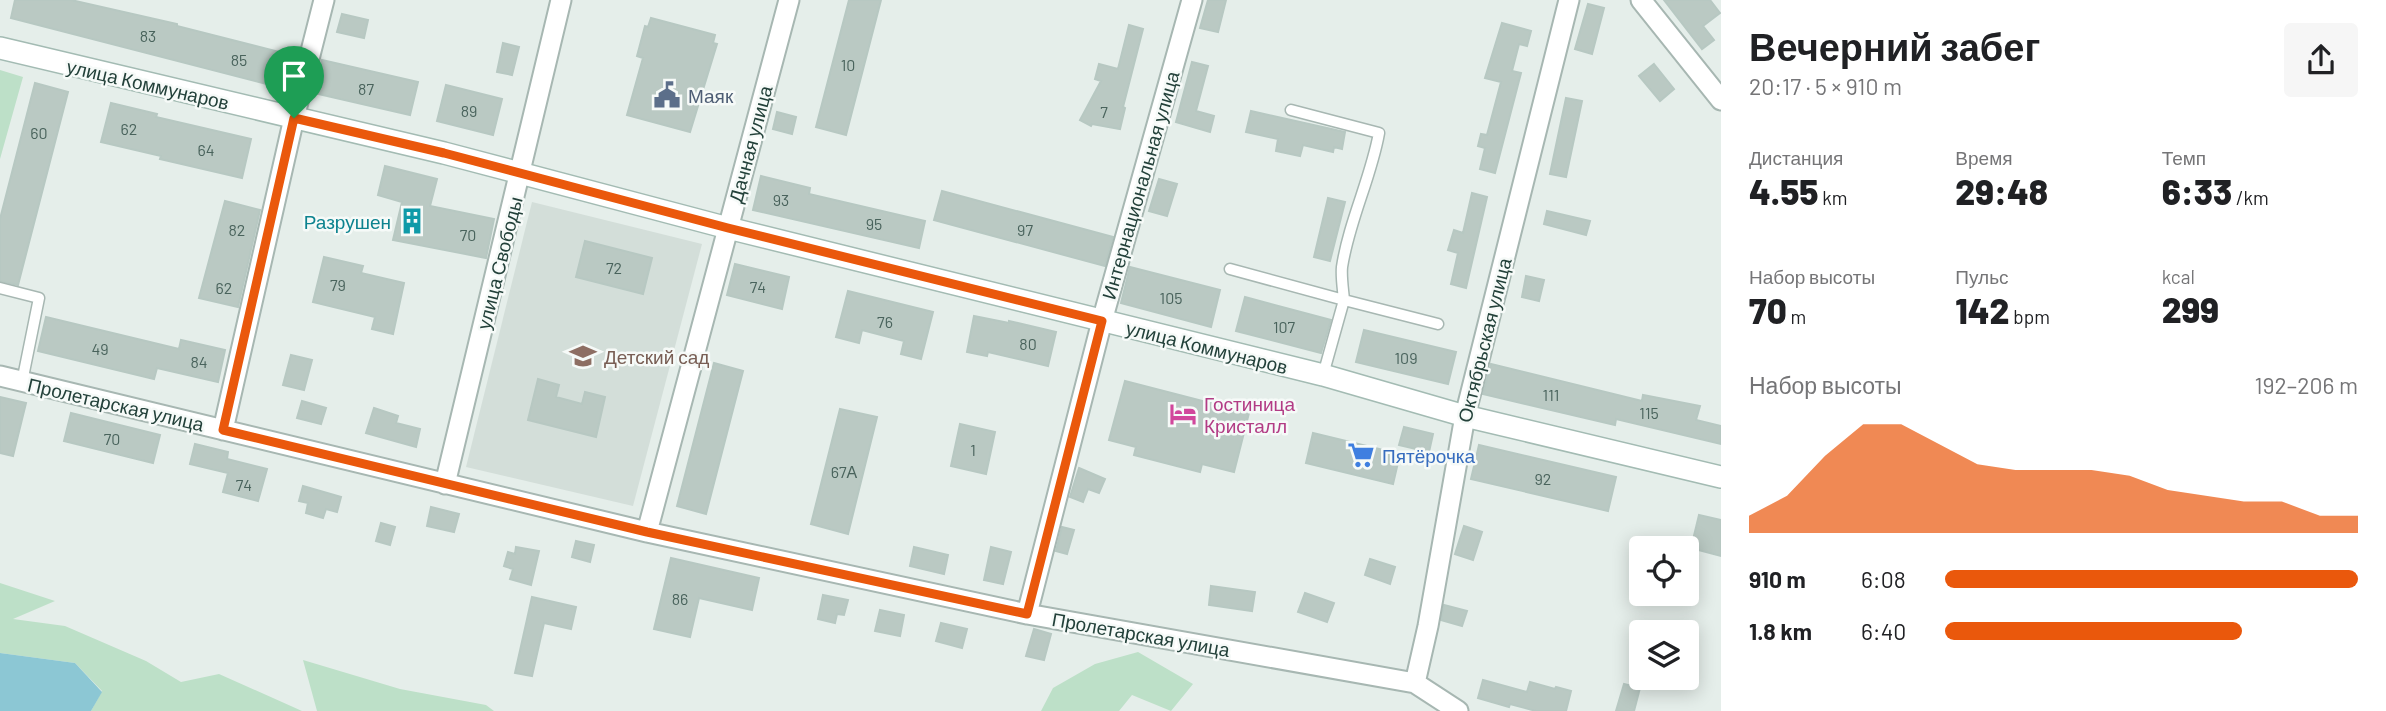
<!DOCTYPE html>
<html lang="ru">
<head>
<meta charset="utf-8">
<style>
	:root { --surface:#fff; --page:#f6f6f6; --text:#202124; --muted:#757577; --accent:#ea580c }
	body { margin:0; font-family:Barlow,sans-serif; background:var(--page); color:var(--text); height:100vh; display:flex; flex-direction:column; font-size:26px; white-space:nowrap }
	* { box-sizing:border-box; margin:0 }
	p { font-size:23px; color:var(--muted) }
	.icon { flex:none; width:38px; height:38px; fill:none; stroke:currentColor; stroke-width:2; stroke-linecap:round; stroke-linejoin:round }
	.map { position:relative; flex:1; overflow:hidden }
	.sheet { display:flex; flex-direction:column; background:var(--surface); width:665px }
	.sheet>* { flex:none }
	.controls { position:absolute; left:1629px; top:536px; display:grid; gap:14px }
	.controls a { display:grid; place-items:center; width:70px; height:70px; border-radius:7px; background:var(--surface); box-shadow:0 4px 18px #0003; font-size:35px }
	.pin { position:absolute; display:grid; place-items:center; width:60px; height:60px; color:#fff; margin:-72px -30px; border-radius:50% 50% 50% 0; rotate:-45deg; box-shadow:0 0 7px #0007 }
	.pin .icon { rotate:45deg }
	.round { display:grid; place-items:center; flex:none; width:74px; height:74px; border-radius:7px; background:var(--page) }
	.summary { display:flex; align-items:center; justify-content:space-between; height:119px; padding:0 28px }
	h1 { font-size:38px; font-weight:800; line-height:52px }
	.figures { display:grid; grid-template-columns:repeat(3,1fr); gap:10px; height:119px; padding:7px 28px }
	.figures div { display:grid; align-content:center }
	.figures b { font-size:35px; font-weight:800 }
	.figures small { font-size:19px; font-weight:400 }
	.figures p { font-size:19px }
	.chart { height:196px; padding:14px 28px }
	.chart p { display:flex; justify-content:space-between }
	.chart svg { width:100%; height:126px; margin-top:7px; fill:var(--accent); opacity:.7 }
	ul { padding:0 28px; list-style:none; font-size:23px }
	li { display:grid; grid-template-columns:112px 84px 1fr; align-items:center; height:52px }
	li i { height:18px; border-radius:9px; background:var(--accent) }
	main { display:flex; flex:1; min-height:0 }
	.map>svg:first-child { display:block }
	.built { fill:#d3ded9 }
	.green { fill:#bde0c8 }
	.water { fill:#8cc7d4 }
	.building { fill:#bac9c3; stroke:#b7c8c2; stroke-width:2 }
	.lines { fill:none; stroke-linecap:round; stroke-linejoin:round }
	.lane-casing { stroke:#a7b7b2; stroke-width:13 }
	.street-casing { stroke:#a7b7b2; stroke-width:23 }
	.secondary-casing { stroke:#a3bbb3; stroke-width:24 }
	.lane { stroke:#fff; stroke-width:10 }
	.street { stroke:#fff; stroke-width:19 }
	.secondary { stroke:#fff; stroke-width:21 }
	.route-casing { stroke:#fff; stroke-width:14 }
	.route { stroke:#ea580c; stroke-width:9 }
	.labels { text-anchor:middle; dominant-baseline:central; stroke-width:5; stroke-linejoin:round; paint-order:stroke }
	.number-label { font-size:16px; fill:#49635c }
	.street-label { font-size:19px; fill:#23413a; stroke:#f6faf8 }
	.service-label { font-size:19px; fill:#4e5e75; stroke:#f6faf8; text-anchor:start }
	.culture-label { font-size:19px; fill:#0d838f; stroke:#f6faf8; text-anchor:end }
	.education-label { font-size:19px; fill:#785e54; stroke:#f6faf8; text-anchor:start }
	.hotel-label { font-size:19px; fill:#b23c85; stroke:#f6faf8; text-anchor:start }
	.shop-label { font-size:19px; fill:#366cbe; stroke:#f6faf8; text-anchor:start }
</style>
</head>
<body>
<main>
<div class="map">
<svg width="1721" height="711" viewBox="0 0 1721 711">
	<rect width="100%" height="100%" fill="#e5eeea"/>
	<path class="built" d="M532,202L702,244L633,506L466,467Z"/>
	<path class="green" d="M0,70L23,77L0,159Z
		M0,583L55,601L13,619L65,626L146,661L181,682L219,674L302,711H91L102,691L75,663L0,653Z
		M1138,652L1193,684L1171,711L1132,695L1119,711H1041L1053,688L1095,664Z
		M303,660L400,689L486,705L494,711H317Z"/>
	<path class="water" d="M0,653L75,663L102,692L91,711H0Z"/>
	<path class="building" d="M15,0H71L177,24V26L287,54L278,87L11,18Z
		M849,0H881L846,135L816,127Z
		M1208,0H1226L1218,32L1200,28Z
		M1664,0H1710L1720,13L1703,26L1714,40L1702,49Z
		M1588,4L1604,8L1592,54L1575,49Z
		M342,14L368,20L364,38L337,32Z
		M651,18L715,35L713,43L717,44L690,132L627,115L643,58L637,56L645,26L648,27Z
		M1502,23L1531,31L1527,46L1519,44L1512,71L1521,73L1495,173L1480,169L1485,148L1478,146L1481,134L1487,135L1501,82L1485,78Z
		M1129,25L1143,29L1123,107L1125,108L1120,129L1092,124L1091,126L1080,120L1101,81L1095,79L1099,64L1118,69Z
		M503,43L519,47L512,75L497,72Z
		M322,60L418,82L410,115L314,93Z
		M1192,62L1208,66L1196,111L1214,116L1210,132L1176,122Z
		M1654,64L1674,89L1660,101L1639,76Z
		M35,83L68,92L18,285L0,281V219Z
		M446,85L502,99L493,135L437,121Z
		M1566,98L1582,101L1566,177L1550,174Z
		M111,103L157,114L156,117L251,139L242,178L160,159L161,156L101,142Z
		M1251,111L1345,132L1342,149L1334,147L1333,152L1303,145L1300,156L1276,151L1278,139L1246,132Z
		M777,112L796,117L792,134L773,129Z
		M385,166L437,179L430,206L494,219L486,258L393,240L402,202L378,195Z
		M761,176L810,188L809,194L925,221L919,248L753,210Z
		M1159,179L1177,184L1167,216L1149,211Z
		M942,191L1113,237L1105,266L934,220Z
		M1472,193L1487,197L1466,288L1451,284L1458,253L1448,250L1454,230L1463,233Z
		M1328,198L1345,202L1330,261L1314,257Z
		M225,201L260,210L238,307L199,298Z
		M1547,211L1590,221L1586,235L1544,224Z
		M585,241L652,258L643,294L576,277Z
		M324,257L363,266L361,273L404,283L393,334L372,329L375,317L313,302Z
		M735,264L789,277L782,309L727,295Z
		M1130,267L1220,290L1211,327L1121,303Z
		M1526,276L1544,280L1539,301L1522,297Z
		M848,291L933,312L921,359L901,354L904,341L862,330L859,343L836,337Z
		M1245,297L1331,320L1321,353L1236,331Z
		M974,316L1009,323V321L1056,332L1048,366L988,352L987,356L967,352Z
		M46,317L179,349L181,340L225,350L218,382L157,368L154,379L38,351Z
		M1364,330L1456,352L1448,384L1356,362Z
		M291,355L312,360L304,390L283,385Z
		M714,363L743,371L706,514L677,506Z
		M1491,364L1642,401L1643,395L1700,406L1696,420L1721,426V444L1616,419L1615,425L1483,394Z
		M538,379L559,385L556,397L582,404L585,392L605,397L596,437L528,420Z
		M1125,381L1249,413L1234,472L1202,464L1200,472L1134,455L1136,447L1109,440Z
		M0,397L26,403L13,456L0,453Z
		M302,401L326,408L321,424L297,418Z
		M374,408L398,416L396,423L420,429L416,447L366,433Z
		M840,409L877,417L848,534L811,524Z
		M71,413L160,435L153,463L64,441Z
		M960,424L995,432L986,474L951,466Z
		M1404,427L1433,434L1429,452L1399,445Z
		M1313,433L1400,454L1393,484L1306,463Z
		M195,444L228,452L227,459L267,469L258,501L223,492L228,473L190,464Z
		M1479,445L1616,477L1608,511L1471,479Z
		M1079,468L1105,479L1099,493L1088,489L1083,502L1070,497Z
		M303,486L341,497L337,512L326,509L323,518L306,513L308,503L299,501Z
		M431,507L459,514L454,532L427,526Z
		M1699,515L1721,520V556L1691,548Z
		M381,523L395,527L390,545L376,541Z
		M1464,526L1482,532L1473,560L1455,554Z
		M1062,527L1074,530L1067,554L1056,551Z
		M576,541L594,545L590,562L572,557Z
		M516,547L539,551L531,585L510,579L513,569L504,566L508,552L515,554Z
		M914,547L948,555L944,574L910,566Z
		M991,547L1011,552L1003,584L984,580Z
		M671,558L759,578L752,610L699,598L690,637L654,629Z
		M1370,559L1395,567L1390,584L1365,575Z
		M1211,586L1255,592L1252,611L1209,605Z
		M1305,593L1334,603L1327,622L1298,612Z
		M823,595L848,600L844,615L837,614L835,623L818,619Z
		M532,597L576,607L571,629L544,623L532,676L515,673Z
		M1444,605L1467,611L1462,626L1441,620Z
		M880,610L904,615L900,636L875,631Z
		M941,623L967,629L962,648L936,641Z
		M1034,629L1051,634L1044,660L1026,656Z
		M1483,680L1527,692L1530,682L1555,689L1556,687L1571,691L1566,711H1536L1510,704L1509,707L1478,698Z
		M1624,684L1640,688L1634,711H1616Z"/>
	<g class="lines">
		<g class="lane-casing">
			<path id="lane" d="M1291,110L1379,133C1371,178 1349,221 1342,267C1341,277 1343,289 1344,300L1438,324
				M1230,269L1344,300L1323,375
				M0,288L39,298L22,382"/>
		</g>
		<g class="street-casing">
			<path id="street" d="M1641,0L1721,100
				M0,376L647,532L1027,614L1415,683L1458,711
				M223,430L294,118L324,0
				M445,484L561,0
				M647,532L789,0
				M1027,614L1102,321L1192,0
				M1415,683L1428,626L1465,416L1569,0"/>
		</g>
		<g class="secondary-casing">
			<path id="secondary" d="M0,48L444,153L728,228L1323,375L1465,416L1721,477"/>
		</g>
		<use href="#lane" class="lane"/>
		<use href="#street" class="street"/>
		<use href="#secondary" class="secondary"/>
	</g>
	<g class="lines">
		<g class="route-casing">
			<path id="route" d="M294,118L444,153L728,228L1102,321L1027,614L647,532L223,430Z"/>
		</g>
		<use href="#route" class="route"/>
	</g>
	<defs>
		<g id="civic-bare" transform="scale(2.1)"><path d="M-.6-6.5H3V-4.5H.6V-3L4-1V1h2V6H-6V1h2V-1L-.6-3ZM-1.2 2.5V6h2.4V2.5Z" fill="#5c6f8a" stroke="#f6faf8" stroke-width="2.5" paint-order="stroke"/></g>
		<g id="building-bare" transform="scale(2.1)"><path d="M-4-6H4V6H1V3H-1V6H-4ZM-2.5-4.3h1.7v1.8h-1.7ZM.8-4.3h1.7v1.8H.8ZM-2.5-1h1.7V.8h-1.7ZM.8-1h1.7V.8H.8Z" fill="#0f9aa8" stroke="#f6faf8" stroke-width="2.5" paint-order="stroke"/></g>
		<g id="school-bare" transform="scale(2.1)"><path d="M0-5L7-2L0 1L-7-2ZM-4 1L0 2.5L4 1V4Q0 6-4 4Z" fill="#8d6e63" stroke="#f6faf8" stroke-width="2.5" paint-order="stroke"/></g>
		<g id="hotel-bare" transform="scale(2.1)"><path d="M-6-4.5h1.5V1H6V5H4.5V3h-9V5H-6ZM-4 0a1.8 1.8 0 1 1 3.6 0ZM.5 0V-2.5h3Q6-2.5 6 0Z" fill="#d1479c" stroke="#f6faf8" stroke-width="2.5" paint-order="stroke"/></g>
		<g id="supermarket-bare" transform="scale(2.1)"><path d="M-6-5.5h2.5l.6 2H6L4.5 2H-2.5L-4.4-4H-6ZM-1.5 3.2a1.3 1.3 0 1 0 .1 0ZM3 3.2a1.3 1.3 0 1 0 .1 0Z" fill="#3f7fe0" stroke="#f6faf8" stroke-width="2.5" paint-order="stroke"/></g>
	</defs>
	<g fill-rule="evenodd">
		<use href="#civic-bare" x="667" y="95"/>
		<use href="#building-bare" x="412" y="221"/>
		<use href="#school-bare" x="583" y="356"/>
		<use href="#hotel-bare" x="1183" y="414"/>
		<use href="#supermarket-bare" x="1361" y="455"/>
	</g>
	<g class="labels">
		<g class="number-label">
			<text x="148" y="35">83</text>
			<text x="239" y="59">85</text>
			<text x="848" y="64">10</text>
			<text x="366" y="88">87</text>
			<text x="469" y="110">89</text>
			<text x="1104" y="111">7</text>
			<text x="129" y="128">62</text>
			<text x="39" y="132">60</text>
			<text x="206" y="149">64</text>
			<text x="781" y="199">93</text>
			<text x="874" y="223">95</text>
			<text x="237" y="229">82</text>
			<text x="1025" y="229">97</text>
			<text x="468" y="234">70</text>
			<text x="614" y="267">72</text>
			<text x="338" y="284">79</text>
			<text x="758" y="286">74</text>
			<text x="224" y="287">62</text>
			<text x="1171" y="297">105</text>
			<text x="885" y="321">76</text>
			<text x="1284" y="326">107</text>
			<text x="1028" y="343">80</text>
			<text x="100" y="348">49</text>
			<text x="1406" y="357">109</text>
			<text x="199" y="361">84</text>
			<text x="1551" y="394">111</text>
			<text x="1649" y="412">115</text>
			<text x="112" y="438">70</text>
			<text x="973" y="449">1</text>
			<text x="844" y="471">67А</text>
			<text x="1543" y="478">92</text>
			<text x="244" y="484">74</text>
			<text x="680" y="598">86</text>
		</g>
		<g class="street-label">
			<text transform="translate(148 84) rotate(13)">улица Коммунаров</text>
			<text transform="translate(750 144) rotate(-75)">Дачная улица</text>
			<text transform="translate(1140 185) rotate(-74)">Интернациональная улица</text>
			<text transform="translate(499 263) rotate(-76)">улица Свободы</text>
			<text transform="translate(1484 340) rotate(-76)">Октябрьская улица</text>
			<text transform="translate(1207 347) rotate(14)">улица Коммунаров</text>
			<text transform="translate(116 404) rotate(13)">Пролетарская улица</text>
			<text transform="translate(1141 634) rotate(10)">Пролетарская улица</text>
		</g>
		<g class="service-label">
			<text x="688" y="95">Маяк</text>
		</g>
		<g class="culture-label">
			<text x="391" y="221">Разрушен</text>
		</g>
		<g class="education-label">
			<text x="604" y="356">Детский сад</text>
		</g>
		<g class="hotel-label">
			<text x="1204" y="403">Гостиница<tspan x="1204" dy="22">Кристалл</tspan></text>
		</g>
		<g class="shop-label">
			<text x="1382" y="455">Пятёрочка</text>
		</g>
	</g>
</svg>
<div class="controls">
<a><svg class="icon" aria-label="locate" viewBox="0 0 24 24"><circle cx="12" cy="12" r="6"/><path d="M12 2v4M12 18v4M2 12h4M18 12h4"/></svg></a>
<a><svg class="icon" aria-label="layers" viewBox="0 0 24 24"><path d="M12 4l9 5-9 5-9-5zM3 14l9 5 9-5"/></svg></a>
</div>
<div class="pin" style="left:294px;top:118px;background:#1e9e55"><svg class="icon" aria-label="arrive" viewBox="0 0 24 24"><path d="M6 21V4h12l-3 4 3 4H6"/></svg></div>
</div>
<section class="sheet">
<div class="summary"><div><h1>Вечерний забег</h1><p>20:17 · 5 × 910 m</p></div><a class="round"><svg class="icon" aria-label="share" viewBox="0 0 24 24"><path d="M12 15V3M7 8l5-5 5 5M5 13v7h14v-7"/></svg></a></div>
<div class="figures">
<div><p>Дистанция</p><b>4.55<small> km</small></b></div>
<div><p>Время</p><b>29:48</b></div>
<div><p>Темп</p><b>6:33<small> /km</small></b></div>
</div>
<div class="figures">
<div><p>Набор высоты</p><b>70<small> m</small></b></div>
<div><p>Пульс</p><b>142<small> bpm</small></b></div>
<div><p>kcal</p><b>299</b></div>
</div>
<div class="chart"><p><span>Набор высоты</span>192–206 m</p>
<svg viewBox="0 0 160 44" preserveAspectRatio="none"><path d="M0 44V38L10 31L20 17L30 6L40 6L50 13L60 20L70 22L80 22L90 22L100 24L110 29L120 31L130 33L140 33L150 38L160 38V44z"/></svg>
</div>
<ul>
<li><b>910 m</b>6:08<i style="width:100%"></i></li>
<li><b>1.8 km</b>6:40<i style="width:72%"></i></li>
</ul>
</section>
</main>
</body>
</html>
